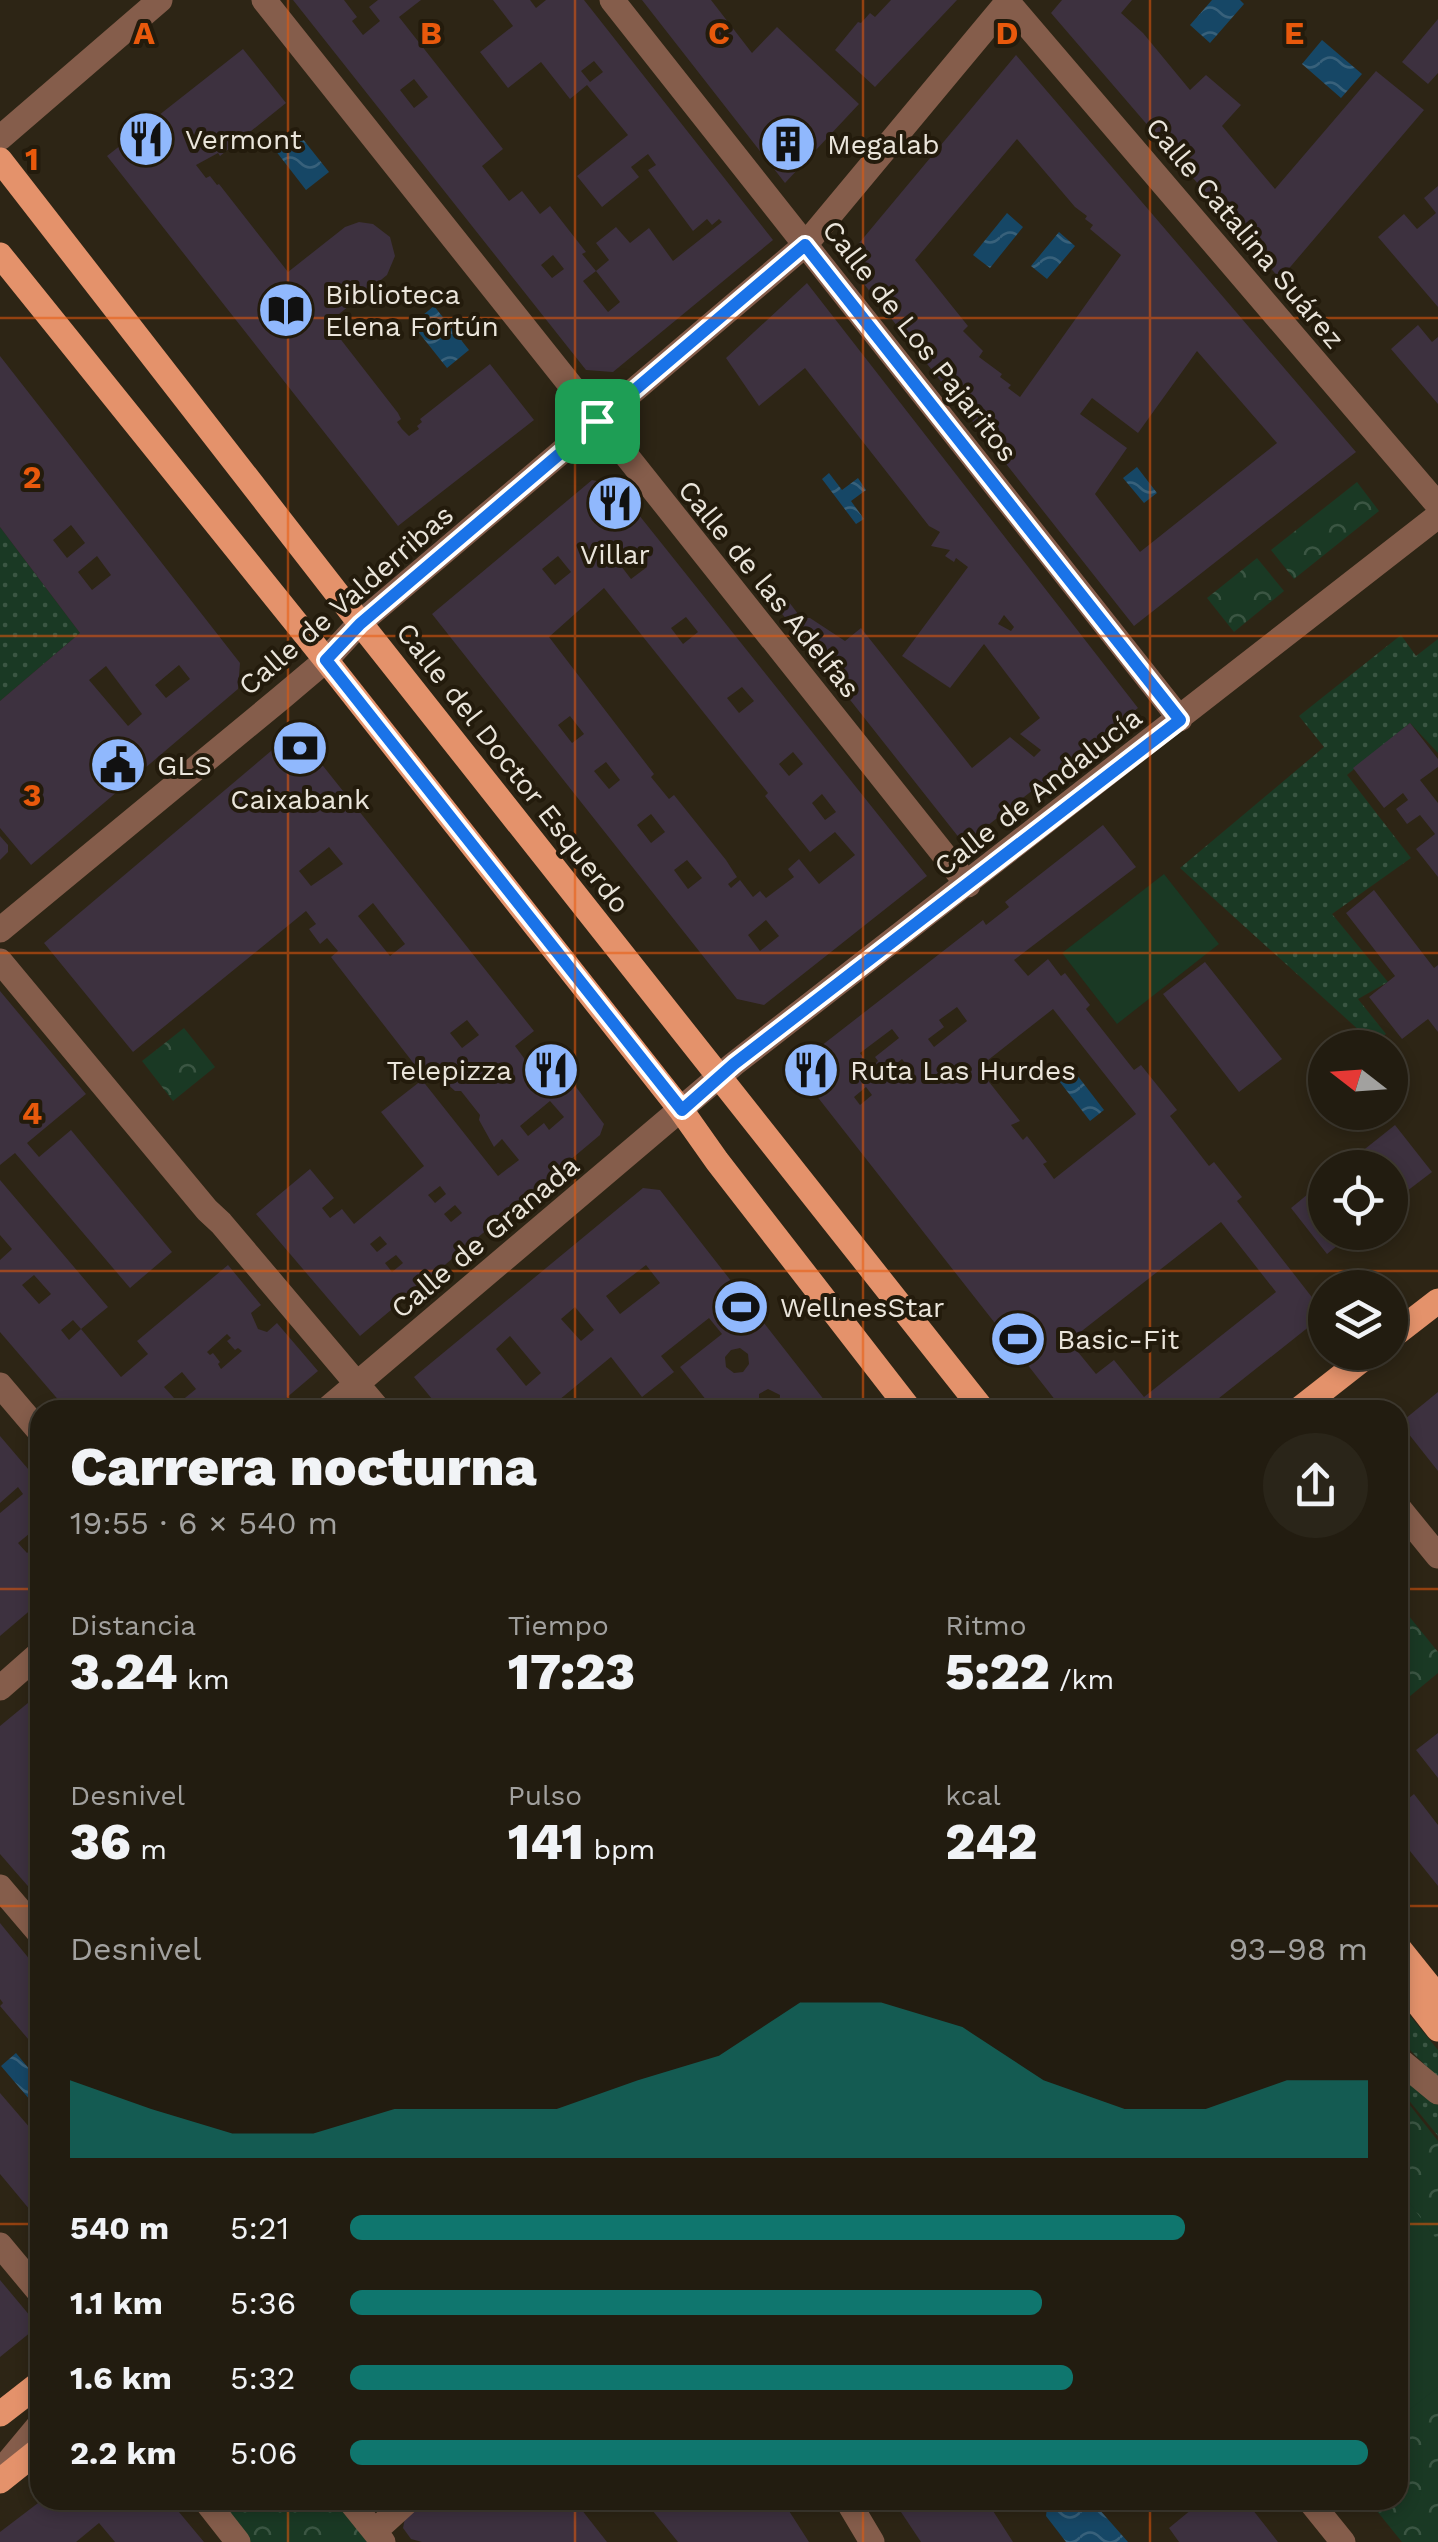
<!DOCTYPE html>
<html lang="es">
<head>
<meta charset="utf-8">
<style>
	:root { --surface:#221c10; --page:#2a2519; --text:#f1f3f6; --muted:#a2a19f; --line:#3f3a30; --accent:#0f766e }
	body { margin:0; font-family:"Work Sans",sans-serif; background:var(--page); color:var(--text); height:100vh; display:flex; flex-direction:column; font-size:38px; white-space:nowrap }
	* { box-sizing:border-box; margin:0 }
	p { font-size:32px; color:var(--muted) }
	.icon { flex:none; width:55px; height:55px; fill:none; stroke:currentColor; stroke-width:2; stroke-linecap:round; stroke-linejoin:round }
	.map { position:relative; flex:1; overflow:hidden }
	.details { position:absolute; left:30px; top:1400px; width:1378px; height:1110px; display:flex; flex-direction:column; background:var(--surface); border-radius:30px; box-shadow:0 5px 15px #0003,0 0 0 2px var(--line) }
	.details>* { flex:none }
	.needle { width:65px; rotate:287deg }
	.controls { position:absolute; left:1308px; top:1030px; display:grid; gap:20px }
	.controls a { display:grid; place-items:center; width:100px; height:100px; border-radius:50%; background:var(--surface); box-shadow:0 5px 15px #0003,0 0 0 2px var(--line); font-size:50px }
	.pin { position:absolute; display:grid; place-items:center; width:85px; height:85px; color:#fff; margin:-42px; border-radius:20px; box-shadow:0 5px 15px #0006 }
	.round { display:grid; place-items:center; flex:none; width:105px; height:105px; border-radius:52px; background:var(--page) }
	.head { display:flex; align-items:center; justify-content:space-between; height:170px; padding:0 40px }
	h1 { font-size:55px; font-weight:800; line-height:75px }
	.stats { display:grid; grid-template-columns:repeat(3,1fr); gap:15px; height:170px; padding:10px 40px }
	.stats div { display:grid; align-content:center }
	.stats b { font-size:50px; font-weight:800 }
	.stats small { font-size:28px; font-weight:400 }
	.stats p { font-size:28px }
	.chart { height:280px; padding:20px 40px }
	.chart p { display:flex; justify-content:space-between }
	.chart svg { width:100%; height:180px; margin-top:10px; fill:var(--accent); opacity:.7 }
	ul { padding:0 40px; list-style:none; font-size:32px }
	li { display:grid; grid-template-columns:160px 120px 1fr; align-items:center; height:75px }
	li i { height:25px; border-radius:12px; background:var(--accent) }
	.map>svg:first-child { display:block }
	.forest { fill:url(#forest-crowns) }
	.garden { fill:url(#garden-dots) }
	.pitch { fill:#1a3924 }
	.water { fill:url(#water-waves) }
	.building { fill:#3d313f; fill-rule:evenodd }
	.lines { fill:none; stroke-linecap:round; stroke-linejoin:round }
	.minor { stroke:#855d4b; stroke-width:25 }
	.major { stroke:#e4926b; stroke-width:25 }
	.route-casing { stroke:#fff; stroke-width:20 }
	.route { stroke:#1a73e8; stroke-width:12 }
	.grid { fill:none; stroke:#e8590c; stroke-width:2.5; stroke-opacity:0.55 }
	.labels { text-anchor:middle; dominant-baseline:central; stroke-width:8; stroke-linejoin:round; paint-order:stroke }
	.poi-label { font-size:28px; fill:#eae5db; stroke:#231b0c; text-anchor:start }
	.street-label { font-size:28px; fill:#eae5db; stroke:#231b0c }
	.grid-label { font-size:32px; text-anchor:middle; font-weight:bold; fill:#e8590c; stroke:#231b0c; stroke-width:8; stroke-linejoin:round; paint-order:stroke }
</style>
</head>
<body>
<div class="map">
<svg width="1438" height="2542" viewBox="0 0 1438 2542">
	<defs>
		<pattern id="forest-crowns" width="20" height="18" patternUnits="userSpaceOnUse" patternTransform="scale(2.5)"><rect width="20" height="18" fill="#1a3924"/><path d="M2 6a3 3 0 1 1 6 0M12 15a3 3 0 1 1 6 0" fill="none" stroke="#3b5643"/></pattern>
		<pattern id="garden-dots" width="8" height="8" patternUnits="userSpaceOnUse" patternTransform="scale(2.5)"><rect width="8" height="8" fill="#1a3924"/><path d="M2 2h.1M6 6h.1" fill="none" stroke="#3b5643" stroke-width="1.8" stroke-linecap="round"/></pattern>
		<pattern id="water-waves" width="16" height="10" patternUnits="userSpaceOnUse" patternTransform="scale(2.5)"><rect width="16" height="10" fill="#164766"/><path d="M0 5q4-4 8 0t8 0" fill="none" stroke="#38617b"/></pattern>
	</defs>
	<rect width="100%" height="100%" fill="#2d2515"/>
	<path class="forest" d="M1357,482L1379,511L1294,579L1271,550Z
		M1257,558L1284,591L1234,632L1207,598Z
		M184,1028L215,1067L173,1101L142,1061Z
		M1404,1610L1438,1652V1673L1398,1706V1615Z
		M1398,2090L1438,2141V2542H1402L1368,2500H1398Z
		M218,2500H362L394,2542H251Z"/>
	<path class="garden" d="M0,527L80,633L0,701Z
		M1401,635L1416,656L1438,639V753L1410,723L1347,775L1411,858L1332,914L1388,982L1358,999L1386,1034L1372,1042L1180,868L1324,747L1299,716Z
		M1398,2001L1438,2050V2078L1398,2038Z
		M1398,2071L1438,2105V2136L1398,2087Z"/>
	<path class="pitch" d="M1164,874L1219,944L1117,1024L1062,953Z
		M1399,2189L1438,2241V2387L1398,2419Z"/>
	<path class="water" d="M1212,0H1240L1244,4L1210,43L1190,25Z
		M1322,40L1362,74L1341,98L1302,64Z
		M294,128L329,172L306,190L272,146Z
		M1007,213L1023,227L990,268L973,255Z
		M1059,232L1075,246L1047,279L1031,266Z
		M434,306L469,350L447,368L412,324Z
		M1137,467L1157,493L1144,503L1123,478Z
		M829,473L842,490L858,478L866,490L851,501L864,519L856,524L822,479Z
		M1067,1062L1104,1110L1090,1121L1053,1073Z
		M16,2053L40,2082V2091L30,2100L1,2066Z
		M1048,2500H1091L1128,2542H1066L1046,2516Z"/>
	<path class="building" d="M293,0H344L357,17L352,21L363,35L380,21L369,7L378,0H421L399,17L503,149L482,166L509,201L522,191L540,214L550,206L586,252L582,254L596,271L583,281L608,312L620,302L596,271L609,260L596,243L616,227L630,243L649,228L673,261L722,222L719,219L712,225L707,219L693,231L648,170L656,165L648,154L631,167L639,177L602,207L577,176L628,135L587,85L570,99L541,62L508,88L480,52L513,26L493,0H530L536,8L546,0H584L773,240L613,372L586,370ZM594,61L603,72L590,82L581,71ZM414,79L428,97L414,108L400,90ZM553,255L564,269L552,278L541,265Z
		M642,0H711L752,53L777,27L859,104L785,183Z
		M891,0H957L875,87L835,50L858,22L861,23L870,13L875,17Z
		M1062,0H1132L1121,13L1143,33L1190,90L1206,75L1241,105L1222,126L1275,189L1376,71L1424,110L1280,279L1051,13Z
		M1438,19V73L1428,84L1402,62Z
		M243,49L286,103L220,156L218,153L196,165L206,178L210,176L217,185L219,184L288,272L345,227L359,222L373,224L390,237L395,256L387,275L328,323L398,413L401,419L397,422L402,429L409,436L419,429L417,426L422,422L420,419L490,364L534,420L398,526L107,156Z
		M1016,55L1356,452L1134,626L845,260ZM1017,139L1075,207L1087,216L1085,219L1093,225L1090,229L1121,255L1020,397L1008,388L1011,385L1000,377L1002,374L979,357L983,351L963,331L968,326L915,260ZM1197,351L1277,443L1140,552L1095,494L1127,448L1080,414L1092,398L1138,433Z
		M1438,186V307L1378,237L1404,214L1417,229L1436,213L1424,198Z
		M807,283L1138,708L964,844L779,610L789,602L801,618H810L845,641L861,628L972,768L1010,737L1034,757L1041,750L1020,734L1040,718L984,644L950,688L902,656L968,567L956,558L954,562L945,556L950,550L931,546L940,532L929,526L805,368L759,406L726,358ZM1004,615L1014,627L1011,631L998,624Z
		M1418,325L1432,342L1438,337V404L1391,349Z
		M0,356L240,663L238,689L31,865L0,828V701L80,633L0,527ZM71,525L85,543L67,558L53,540ZM97,556L111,575L92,590L78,572ZM179,665L190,679L166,698L155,685ZM106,666L142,714L128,726L89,680Z
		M592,480L615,485L927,876L764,1005L737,999L432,614ZM629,546L647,567L631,579L615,558ZM558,556L571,572L555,585L542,569ZM604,588L768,793L765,796L810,852L835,832L855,855L819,884L799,859L788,869L794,877L766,898L760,891L753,897L740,880L731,888L728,884L737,877L726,860L674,795L669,799L651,777L654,774L549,637ZM686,617L698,632L683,644L671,628ZM742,687L754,701L739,713L727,698ZM570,716L584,734L572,743L558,725ZM793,752L803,764L789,776L779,764ZM606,762L620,780L609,789L594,771ZM822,794L836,812L825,820L812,803ZM651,814L665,832L651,843L637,825ZM687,860L702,878L688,889L674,870ZM766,920L779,936L760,951L748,935Z
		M1410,723L1438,759V767L1420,780L1438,803V877L1416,849L1435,834L1420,815L1407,824L1396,809L1408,800L1403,793L1384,808L1353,768Z
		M284,740L304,742L534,1031L515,1046L535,1073L554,1058L604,1124L600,1135L360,1336L256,1214L310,1169L334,1198L322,1208L330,1218L342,1209L354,1224L424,1166L381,1112L422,1080L498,1176L519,1160L502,1139L494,1147L479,1120L480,1115L461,1091H455L433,1071L425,1078L331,957L338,951L327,938L320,944L309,929L316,924L306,911L133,1052L44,943ZM329,847L343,864L311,886L299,871ZM373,903L405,944L390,956L358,916ZM467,1020L479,1035L462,1048L450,1033ZM550,1101L564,1117L549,1130L544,1123L528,1136L520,1126ZM440,1186L446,1194L435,1203L428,1195ZM455,1205L462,1213L451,1222L444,1214ZM380,1236L387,1244L377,1252L370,1244ZM396,1255L403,1263L392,1272L385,1263Z
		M1103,825L1136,867L1014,960L1028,976L1048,959L1061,976L1065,973L1090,1005L1086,1009L1134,1070L1141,1065L1177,1110L1170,1116L1209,1166L1214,1162L1242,1197L1237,1201L1325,1314L1204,1410H1063L794,1067L983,920L986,925L1009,907L1005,902ZM957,1007L967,1021L934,1047L928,1039L944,1027L939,1020ZM1053,1009L1136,1114L1054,1179L1043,1164L1047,1162L1027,1136L1023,1140L1011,1125L1020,1121L978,1068ZM892,1029L899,1038L875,1057L878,1061L871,1068L860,1053ZM902,1059L908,1067L892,1079L886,1072ZM866,1087L872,1095L860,1105L854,1097ZM1221,1222L1276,1292L1144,1397L1114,1360L1096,1374L1069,1341Z
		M0,836L8,845V852L0,860Z
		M1374,890L1434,968L1438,965V1032L1428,1019L1402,1039L1369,997L1395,976L1346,913Z
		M1205,962L1282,1059L1239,1092L1163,994Z
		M0,991L86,1094L27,1143L39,1157L71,1130L172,1252L130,1288L15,1153L0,1165Z
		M1395,1125L1432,1172L1390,1204V1168H1341Z
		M0,1180L108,1307L81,1329L121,1377L148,1354L137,1341L228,1265L261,1305L251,1313L258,1329L267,1332L277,1323L318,1371L272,1410H67L0,1332V1260L12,1249L0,1235ZM34,1275L51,1294L39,1304L22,1285ZM73,1320L81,1329L69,1340L61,1330ZM227,1334L231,1338L227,1341L235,1350L238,1348L242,1351L221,1369L218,1364L220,1362L213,1353L210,1355L207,1352ZM182,1372L196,1389L175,1406L171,1400L174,1398L164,1387Z
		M1325,1180V1232H1354L1327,1254L1291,1208Z
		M643,1188L660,1190L832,1410H779L780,1395L768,1389L759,1394V1410H714L680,1367L722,1334L709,1318L661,1356L674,1372L642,1397L611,1357L547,1410H441L414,1377ZM646,1265L660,1283L620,1314L606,1296ZM575,1307L594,1330L581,1341L561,1319ZM510,1336L541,1373L526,1386L496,1349ZM740,1348L748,1354L749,1364L743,1372L734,1373L726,1367L725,1357L731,1350Z
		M1438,1392V1471L1400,1423Z
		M0,1436L40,1483V1535L35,1529L18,1543L27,1553L40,1542V1602L0,1636V1513L23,1494L18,1487L0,1503Z
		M40,1693V1900L0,1854V1726Z
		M1438,1733V1778L1416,1750Z
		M1414,1794L1438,1825V1886L1398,1836V1807Z
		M0,1923L40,1972V2053L0,2006L3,2003L0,1999Z
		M0,2093L31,2129L40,2122V2222L0,2174Z
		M0,2280L31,2317V2332L0,2357Z
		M42,2500H169L204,2542H115L99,2523L76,2542H0V2532Z
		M440,2500H574L607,2542H422L411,2539L403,2528L406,2513L415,2504L431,2507Z
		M644,2500H782L809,2542H678Z
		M893,2500H986L1013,2542H921Z
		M1203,2500H1245L1278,2542H1179L1169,2528Z"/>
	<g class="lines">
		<path class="minor" d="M264,0L968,885
			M612,0L1180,719
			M1006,0L1438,505
			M0,138L160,0
			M0,930L281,698L326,660L360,623L805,245L1009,0
			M0,961L207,1210L221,1223L379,1410
			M0,1385L40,1432
			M326,1410L734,1064L1438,516
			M1398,1507L1438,1556
			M0,1688L40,1653
			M0,1887L40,1934
			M1398,2059L1438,2092
			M0,2245L40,2293
			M0,2472L40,2424
			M205,2500L238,2542
			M349,2500L383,2542
			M847,2500L872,2542
			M1309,2500L1343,2542
			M375,2531L409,2500"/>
		<path class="major" d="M0,160L360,623L983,1410
			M0,255L326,660L681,1110L717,1161L910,1410
			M1390,1338L1438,1301
			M1298,1410L1372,1352
			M1398,1947L1438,1997
			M1398,1978L1438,2029
			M0,2414L40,2383
			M0,2481L40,2449"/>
	</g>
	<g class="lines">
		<g class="route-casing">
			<path id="route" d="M805,245L1180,720L734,1064L682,1110L326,660L360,624Z"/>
		</g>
		<use href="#route" class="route"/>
	</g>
	<path class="grid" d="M288,0V1410M575,0V1410M863,0V1410M1150,0V1410M0,318H1438M0,636H1438M0,953H1438M0,1271H1438M0,1589H40M1398,1589H1438M0,1906H40M1398,1906H1438M0,2224H40M1398,2224H1438M288,2500V2542M575,2500V2542M863,2500V2542M1150,2500V2542"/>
	<defs>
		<g id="restaurant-disc" transform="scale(2.875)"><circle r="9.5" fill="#90b8fd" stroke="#231b0c"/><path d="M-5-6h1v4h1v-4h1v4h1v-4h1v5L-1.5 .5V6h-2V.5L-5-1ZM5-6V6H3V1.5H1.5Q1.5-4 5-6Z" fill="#111"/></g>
		<g id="building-disc" transform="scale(2.875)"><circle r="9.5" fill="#90b8fd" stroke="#231b0c"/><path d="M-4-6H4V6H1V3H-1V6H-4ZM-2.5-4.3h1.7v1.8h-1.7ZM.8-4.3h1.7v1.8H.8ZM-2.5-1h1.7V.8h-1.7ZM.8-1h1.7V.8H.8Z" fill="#111"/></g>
		<g id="library-disc" transform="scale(2.875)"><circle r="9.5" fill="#90b8fd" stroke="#231b0c"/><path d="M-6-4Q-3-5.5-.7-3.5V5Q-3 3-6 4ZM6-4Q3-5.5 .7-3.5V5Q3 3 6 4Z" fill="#111"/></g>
		<g id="bank-disc" transform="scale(2.875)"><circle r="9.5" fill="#90b8fd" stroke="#231b0c"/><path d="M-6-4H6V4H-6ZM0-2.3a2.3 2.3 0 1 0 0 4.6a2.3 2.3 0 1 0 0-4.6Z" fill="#111"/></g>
		<g id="civic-disc" transform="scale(2.875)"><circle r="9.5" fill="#90b8fd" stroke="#231b0c"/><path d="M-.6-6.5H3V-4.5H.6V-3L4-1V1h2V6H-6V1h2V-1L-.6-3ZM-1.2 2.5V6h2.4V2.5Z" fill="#111"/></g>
		<g id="stadium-disc" transform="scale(2.875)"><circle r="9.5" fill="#90b8fd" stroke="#231b0c"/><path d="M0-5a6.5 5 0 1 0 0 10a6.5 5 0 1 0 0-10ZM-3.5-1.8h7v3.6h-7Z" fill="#111"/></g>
	</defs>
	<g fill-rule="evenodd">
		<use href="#restaurant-disc" x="146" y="139"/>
		<use href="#building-disc" x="788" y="144"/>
		<use href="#library-disc" x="286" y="310"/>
		<use href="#restaurant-disc" x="615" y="503"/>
		<use href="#bank-disc" x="300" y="748"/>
		<use href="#civic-disc" x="118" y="765"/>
		<use href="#restaurant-disc" x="551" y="1070"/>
		<use href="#restaurant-disc" x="811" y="1070"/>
		<use href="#stadium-disc" x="741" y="1307"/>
		<use href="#stadium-disc" x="1018" y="1339"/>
	</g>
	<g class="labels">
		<g class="poi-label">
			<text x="185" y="139">Vermont</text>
			<text x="827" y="144">Megalab</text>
			<text x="325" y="294">Biblioteca<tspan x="325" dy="32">Elena Fortún</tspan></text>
			<text x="615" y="554" text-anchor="middle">Villar</text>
			<text x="157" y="765">GLS</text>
			<text x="300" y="799" text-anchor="middle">Caixabank</text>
			<text x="512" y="1070" text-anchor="end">Telepizza</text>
			<text x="850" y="1070">Ruta Las Hurdes</text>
			<text x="780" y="1307">WellnesStar</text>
			<text x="1057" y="1339">Basic-Fit</text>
		</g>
		<g class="street-label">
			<text transform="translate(1245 233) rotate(50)">Calle Catalina Suárez</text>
			<text transform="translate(920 341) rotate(52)">Calle de Los Pajaritos</text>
			<text transform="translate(769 589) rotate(51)">Calle de las Adelfas</text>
			<text transform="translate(346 600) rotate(-41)">Calle de Valderribas</text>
			<text transform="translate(513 768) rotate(52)">Calle del Doctor Esquerdo</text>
			<text transform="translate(1038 792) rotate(-38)">Calle de Andalucía</text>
			<text transform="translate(485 1237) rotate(-40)">Calle de Granada</text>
		</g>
	</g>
	<g class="grid-label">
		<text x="144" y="44">A</text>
		<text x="431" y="44">B</text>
		<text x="719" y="44">C</text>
		<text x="1007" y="44">D</text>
		<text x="1294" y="44">E</text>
		<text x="32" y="170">1</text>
		<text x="32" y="488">2</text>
		<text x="32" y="806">3</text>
		<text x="32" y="1124">4</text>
	</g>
</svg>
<div class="controls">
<a><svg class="needle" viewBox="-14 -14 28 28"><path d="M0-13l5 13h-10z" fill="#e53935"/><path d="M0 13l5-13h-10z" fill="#a2a19f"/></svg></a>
<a><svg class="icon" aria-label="locate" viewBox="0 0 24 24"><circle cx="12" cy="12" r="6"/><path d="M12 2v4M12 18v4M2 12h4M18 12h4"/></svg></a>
<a><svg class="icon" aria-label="layers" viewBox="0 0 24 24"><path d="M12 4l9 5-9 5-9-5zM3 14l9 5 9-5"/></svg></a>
</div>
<div class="pin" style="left:597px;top:421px;background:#1e9e55"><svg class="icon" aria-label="arrive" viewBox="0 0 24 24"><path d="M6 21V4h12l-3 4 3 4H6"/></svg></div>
<section class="details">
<div class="head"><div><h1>Carrera nocturna</h1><p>19:55 · 6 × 540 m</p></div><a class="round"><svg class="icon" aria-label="share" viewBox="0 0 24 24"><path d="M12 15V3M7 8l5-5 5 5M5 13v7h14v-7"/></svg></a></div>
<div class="stats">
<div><p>Distancia</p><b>3.24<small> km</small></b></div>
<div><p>Tiempo</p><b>17:23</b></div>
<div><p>Ritmo</p><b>5:22<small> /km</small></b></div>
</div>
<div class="stats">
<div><p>Desnivel</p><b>36<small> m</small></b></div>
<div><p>Pulso</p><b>141<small> bpm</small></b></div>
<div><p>kcal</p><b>242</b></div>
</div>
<div class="chart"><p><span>Desnivel</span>93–98 m</p>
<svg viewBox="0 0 160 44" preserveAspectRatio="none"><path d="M0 44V25L10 32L20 38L30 38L40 32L50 32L60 32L70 25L80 19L90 6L100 6L110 12L120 25L130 32L140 32L150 25L160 25V44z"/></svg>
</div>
<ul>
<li><b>540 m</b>5:21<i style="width:82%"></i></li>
<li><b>1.1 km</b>5:36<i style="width:68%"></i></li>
<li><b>1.6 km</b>5:32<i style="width:71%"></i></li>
<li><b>2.2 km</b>5:06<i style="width:100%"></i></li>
</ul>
</section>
</div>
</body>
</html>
